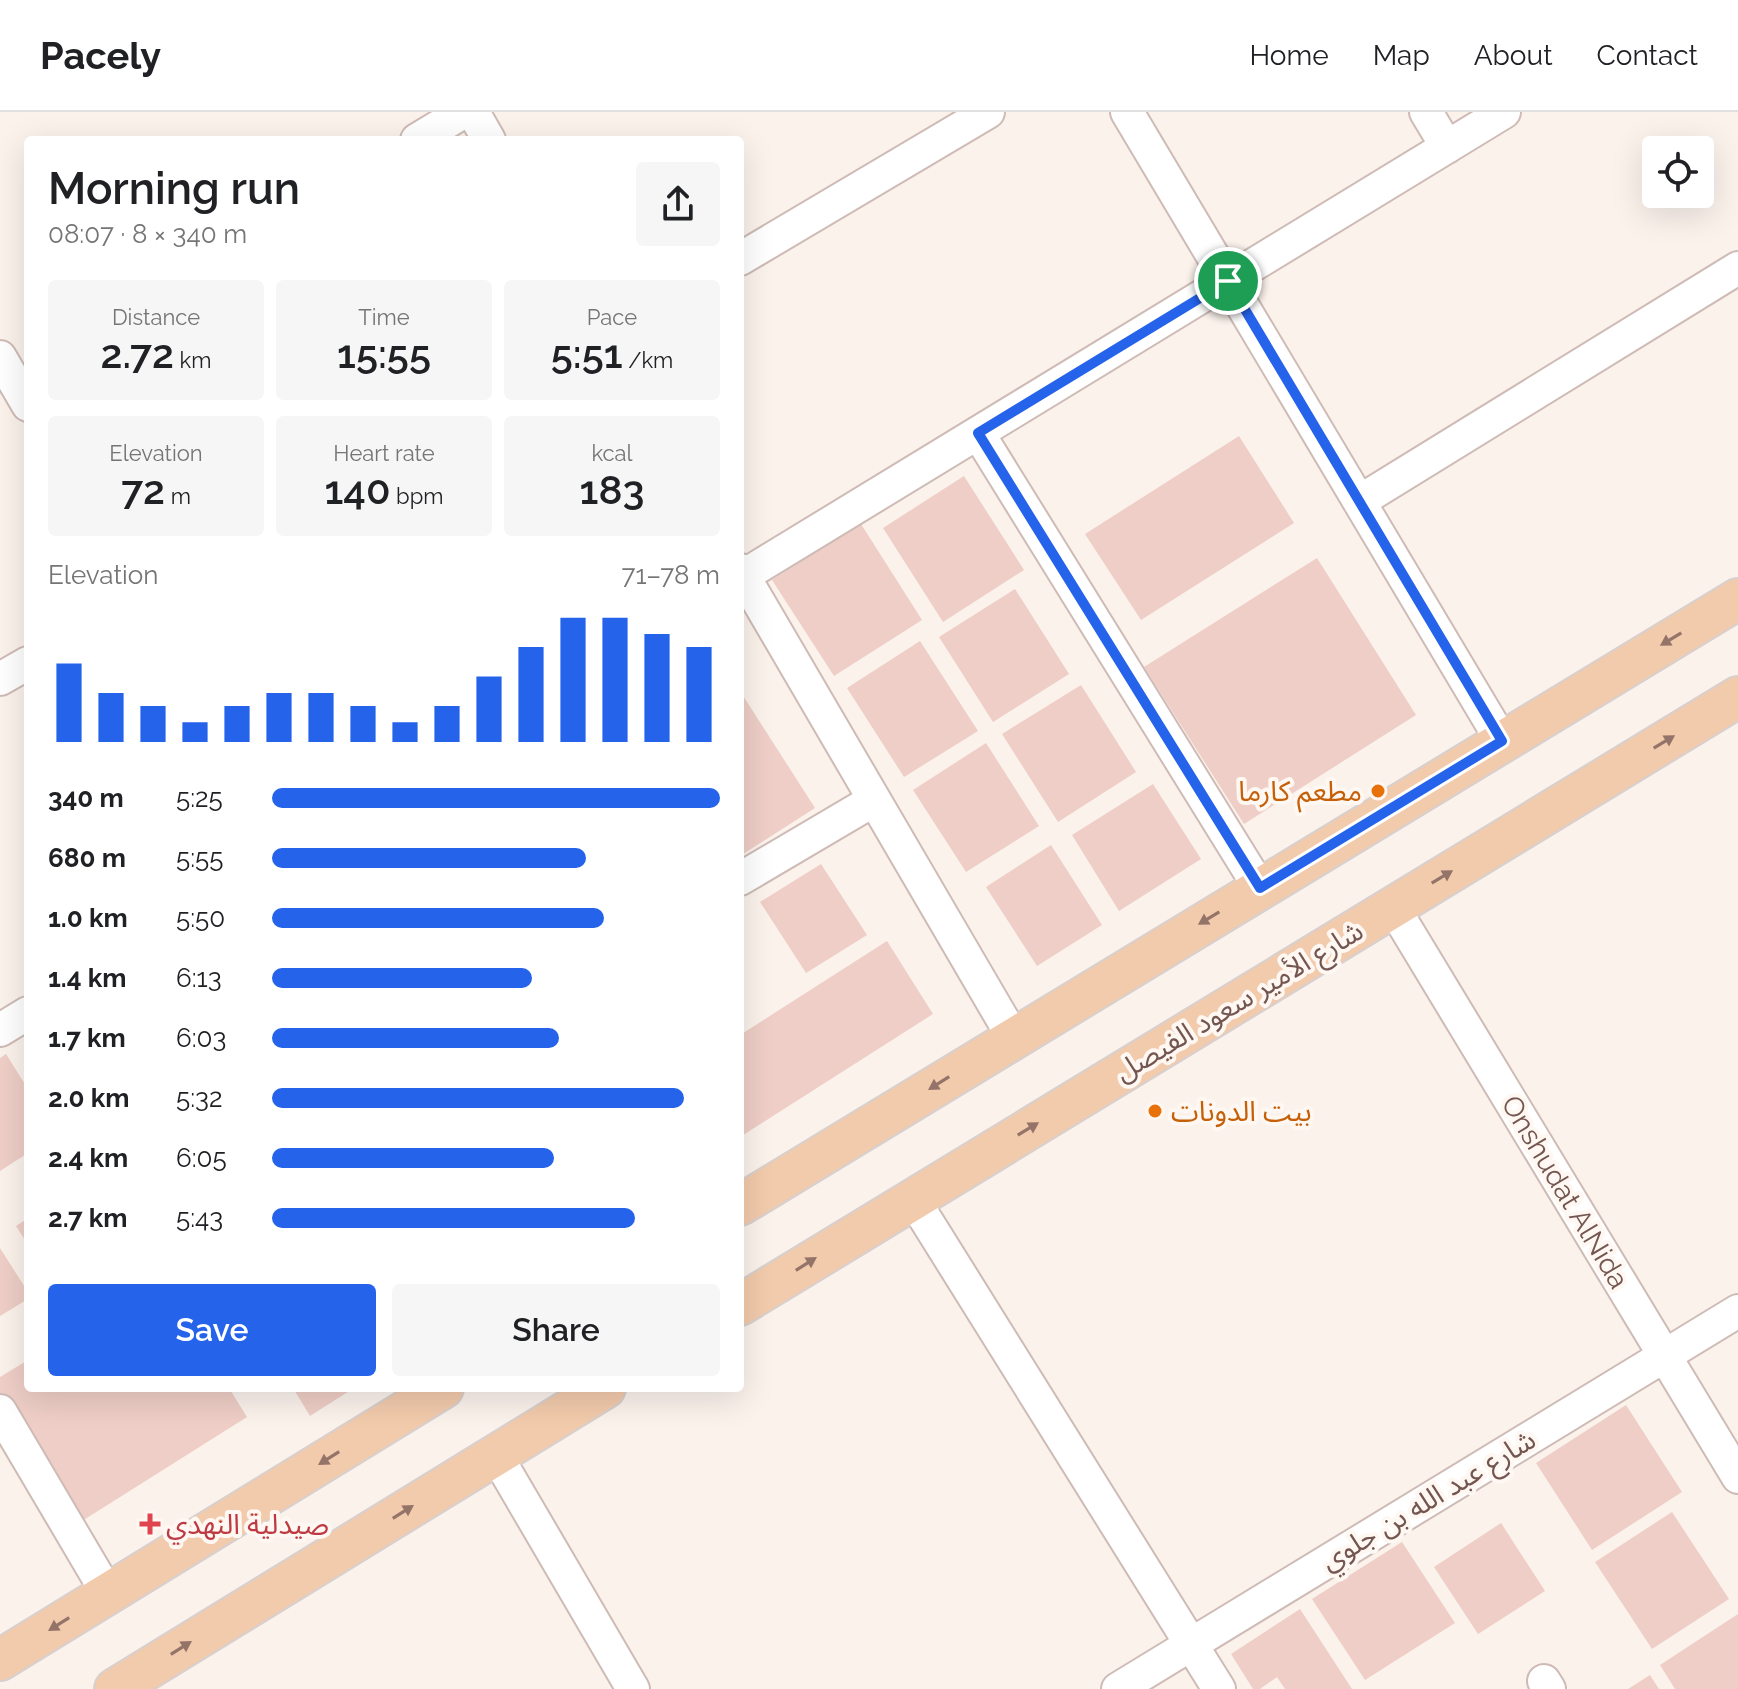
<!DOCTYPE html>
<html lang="en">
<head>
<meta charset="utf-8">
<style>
	:root { --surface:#fff; --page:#f6f6f6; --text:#202124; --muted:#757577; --line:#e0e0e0; --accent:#2563eb }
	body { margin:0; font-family:Raleway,"Noto Sans Arabic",sans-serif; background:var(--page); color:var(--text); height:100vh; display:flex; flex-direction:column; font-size:30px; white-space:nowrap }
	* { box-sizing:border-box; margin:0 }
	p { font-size:26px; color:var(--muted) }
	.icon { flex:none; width:44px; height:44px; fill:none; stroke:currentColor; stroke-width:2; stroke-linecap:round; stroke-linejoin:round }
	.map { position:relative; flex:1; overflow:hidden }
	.side { position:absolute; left:24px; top:24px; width:720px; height:1256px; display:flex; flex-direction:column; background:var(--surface); border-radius:8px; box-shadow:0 8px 32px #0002 }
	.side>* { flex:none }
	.fabs { position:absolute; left:1642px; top:24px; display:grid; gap:16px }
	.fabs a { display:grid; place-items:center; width:72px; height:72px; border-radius:8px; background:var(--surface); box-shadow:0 8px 32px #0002; font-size:40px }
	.pin { position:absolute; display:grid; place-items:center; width:68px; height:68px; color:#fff; margin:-34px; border:4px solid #fff; border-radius:50%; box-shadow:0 2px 8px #0007 }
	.round { display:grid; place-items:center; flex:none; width:84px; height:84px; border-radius:8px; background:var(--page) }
	.head { display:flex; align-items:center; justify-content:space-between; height:136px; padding:0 24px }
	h1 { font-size:44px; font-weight:600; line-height:60px }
	.stats { display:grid; grid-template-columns:repeat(3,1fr); gap:12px; height:136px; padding:8px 24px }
	.stats div { display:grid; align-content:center; border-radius:8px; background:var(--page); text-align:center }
	.stats b { font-size:40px; font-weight:600 }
	.stats small { font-size:22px; font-weight:400 }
	.stats p { font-size:22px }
	.chart { height:224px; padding:16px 24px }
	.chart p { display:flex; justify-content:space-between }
	.chart svg { width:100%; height:144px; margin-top:8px; stroke:var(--accent); stroke-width:6 }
	.primary-button { display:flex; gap:16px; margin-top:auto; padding:16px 24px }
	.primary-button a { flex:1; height:92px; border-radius:8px; background:var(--accent); color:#fff; font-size:32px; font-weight:600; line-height:92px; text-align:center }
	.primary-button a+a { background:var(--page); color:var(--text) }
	ul { padding:0 24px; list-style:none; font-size:26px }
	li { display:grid; grid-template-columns:128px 96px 1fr; align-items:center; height:60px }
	li i { height:20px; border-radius:10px; background:var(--accent) }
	header { display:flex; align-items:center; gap:48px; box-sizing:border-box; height:112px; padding:0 40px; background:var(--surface); border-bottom:2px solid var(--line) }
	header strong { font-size:38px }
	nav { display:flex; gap:44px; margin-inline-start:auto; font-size:28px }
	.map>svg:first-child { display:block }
	.building { fill:#eecec6 }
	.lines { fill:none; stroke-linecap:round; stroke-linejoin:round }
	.minor-casing { stroke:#cfbbb5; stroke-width:36 }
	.major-casing { stroke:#d8d0ce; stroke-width:44 }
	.minor { stroke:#fff; stroke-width:32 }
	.major { stroke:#f2caac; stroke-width:40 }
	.oneway { fill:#947368 }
	.route-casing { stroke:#fff; stroke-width:16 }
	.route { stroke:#2563eb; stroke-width:10 }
	.food-dot { fill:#e8710a; stroke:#fef7f2; stroke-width:3 }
	.health-dot { fill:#e0444e; stroke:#fef7f2; stroke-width:3 }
	.labels { text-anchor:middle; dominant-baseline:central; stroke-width:8; stroke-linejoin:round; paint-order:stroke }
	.food-label { font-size:28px; fill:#c56008; stroke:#fef7f2; text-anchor:end }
	.street-label { font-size:28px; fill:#745651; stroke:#fef7f2 }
	.health-label { font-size:28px; fill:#be3a42; stroke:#fef7f2; text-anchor:start }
</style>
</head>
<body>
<header>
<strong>Pacely</strong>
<nav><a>Home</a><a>Map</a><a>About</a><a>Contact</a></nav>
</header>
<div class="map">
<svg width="1738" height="1577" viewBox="0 0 1738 1577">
	<rect width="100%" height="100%" fill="#fbf2ec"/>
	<path class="building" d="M1239,324L1294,411L1141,508L1085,422Z
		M964,364L1024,458L943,510L883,416Z
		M861,412L922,508L834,564L772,468Z
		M1317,446L1416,603L1244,712L1144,555Z
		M1015,477L1069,562L993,610L939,525Z
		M920,529L978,619L904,665L847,576Z
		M1081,573L1136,660L1058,710L1002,622Z
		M740,579L815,696L740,744Z
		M986,631L1039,714L966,760L913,678Z
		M1153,672L1201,747L1119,799L1072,723Z
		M1051,733L1102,813L1037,854L986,775Z
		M821,752L867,823L806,861L760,790Z
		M887,829L933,902L740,1025V923Z
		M6,942L28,977V1041L0,1059V946Z
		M28,1106V1133L16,1114Z
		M0,1136L28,1180V1187L0,1204Z
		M28,1248V1276H229L247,1305L82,1409L0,1282V1265Z
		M293,1276H354L310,1304Z
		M1626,1293L1682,1380L1592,1438L1536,1351Z
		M1672,1400L1729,1487L1652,1537L1595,1450Z
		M1501,1411L1545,1479L1478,1522L1434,1455Z
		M1402,1430L1455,1511L1365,1568L1312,1487Z
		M1300,1497L1352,1577H1285L1277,1565L1260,1577H1253L1231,1542Z
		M1738,1502V1577H1675L1660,1553Z
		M1650,1563L1659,1577H1628Z"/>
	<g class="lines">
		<g class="minor-casing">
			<path id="minor" d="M473,0L489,28
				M1127,0L1502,629
				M1426,0L1447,35
				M417,28L463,0
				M740,147L988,0
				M0,245L28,293
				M978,321L1260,776
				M1360,389L1738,156
				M740,458L1013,925
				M740,466L1504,0
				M0,567L28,551
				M740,767L874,688
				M1393,795L1738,1365
				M0,918L28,901
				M913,1087L1219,1577
				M0,1299L108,1482
				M496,1343L633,1577
				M1544,1569L1549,1577
				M1118,1577L1738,1199"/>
		</g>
		<g class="major-casing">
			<path id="major" d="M740,1093L1738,487
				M740,1193L1738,585
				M0,1548L443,1276
				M115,1577L605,1276"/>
		</g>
		<use href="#minor" class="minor"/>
		<use href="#major" class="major"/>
	</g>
	<defs><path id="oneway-solid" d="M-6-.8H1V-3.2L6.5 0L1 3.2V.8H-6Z" transform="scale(2)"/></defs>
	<g class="oneway">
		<use href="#oneway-solid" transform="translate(1671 527) rotate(149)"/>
		<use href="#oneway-solid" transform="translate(1664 630) rotate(-31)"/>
		<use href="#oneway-solid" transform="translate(1442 765) rotate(-31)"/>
		<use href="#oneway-solid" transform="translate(1209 806) rotate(149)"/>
		<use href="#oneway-solid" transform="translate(939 971) rotate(148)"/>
		<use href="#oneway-solid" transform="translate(1028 1017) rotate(-31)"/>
		<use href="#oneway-solid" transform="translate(806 1152) rotate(-32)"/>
		<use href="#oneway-solid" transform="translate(329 1346) rotate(148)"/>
		<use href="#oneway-solid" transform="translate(403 1400) rotate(-32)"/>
		<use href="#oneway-solid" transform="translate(59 1512) rotate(148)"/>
		<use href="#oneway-solid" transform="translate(181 1536) rotate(-32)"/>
	</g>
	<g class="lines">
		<g class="route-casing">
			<path id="route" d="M1228,169L1502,629L1260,776L978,321Z"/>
		</g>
		<use href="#route" class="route"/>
	</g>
	<g class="food-dot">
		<circle cx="1378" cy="679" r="8"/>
		<circle cx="1155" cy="999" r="8"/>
	</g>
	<path class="health-dot" d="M146 1400h8v8h8v8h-8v8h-8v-8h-8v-8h8z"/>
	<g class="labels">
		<g class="food-label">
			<text x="1362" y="679">مطعم كارما</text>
			<text x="1171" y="999" text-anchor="start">بيت الدونات</text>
		</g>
		<g class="street-label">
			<text transform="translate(1239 889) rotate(-31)">شارع الأمير سعود الفيصل</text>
			<text transform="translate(1565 1080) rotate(59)">Onshudat AlNida</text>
			<text transform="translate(1428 1388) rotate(-31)">شارع عبد الله بن جلوي</text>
		</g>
		<g class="health-label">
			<text x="166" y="1412">صيدلية النهدي</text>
		</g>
	</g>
</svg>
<div class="fabs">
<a><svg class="icon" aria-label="locate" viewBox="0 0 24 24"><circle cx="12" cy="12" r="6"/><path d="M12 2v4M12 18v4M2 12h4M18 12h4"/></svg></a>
</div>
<div class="pin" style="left:1228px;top:169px;background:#1e9e55"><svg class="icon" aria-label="arrive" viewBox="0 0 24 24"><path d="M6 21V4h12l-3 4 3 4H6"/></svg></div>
<section class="side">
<div class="head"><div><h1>Morning run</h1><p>08:07 · 8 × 340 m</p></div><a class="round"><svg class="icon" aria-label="share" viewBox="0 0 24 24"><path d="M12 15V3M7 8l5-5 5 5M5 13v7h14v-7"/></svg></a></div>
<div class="stats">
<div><p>Distance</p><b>2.72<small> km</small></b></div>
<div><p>Time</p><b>15:55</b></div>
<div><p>Pace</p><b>5:51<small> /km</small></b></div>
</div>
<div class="stats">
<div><p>Elevation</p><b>72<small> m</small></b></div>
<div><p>Heart rate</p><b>140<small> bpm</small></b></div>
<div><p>kcal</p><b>183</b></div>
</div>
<div class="chart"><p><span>Elevation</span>71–78 m</p>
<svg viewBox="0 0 160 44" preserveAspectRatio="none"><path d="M5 44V20M15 44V29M25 44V33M35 44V38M45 44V33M55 44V29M65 44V29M75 44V33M85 44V38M95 44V33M105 44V24M115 44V15M125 44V6M135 44V6M145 44V11M155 44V15"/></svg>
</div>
<ul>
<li><b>340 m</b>5:25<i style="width:100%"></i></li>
<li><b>680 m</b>5:55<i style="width:70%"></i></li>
<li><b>1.0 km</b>5:50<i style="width:74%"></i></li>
<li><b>1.4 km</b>6:13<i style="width:58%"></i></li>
<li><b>1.7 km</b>6:03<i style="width:64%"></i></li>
<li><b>2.0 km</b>5:32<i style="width:92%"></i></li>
<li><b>2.4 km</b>6:05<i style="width:63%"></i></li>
<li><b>2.7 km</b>5:43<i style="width:81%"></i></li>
</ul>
<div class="primary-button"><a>Save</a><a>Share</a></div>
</section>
</div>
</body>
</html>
